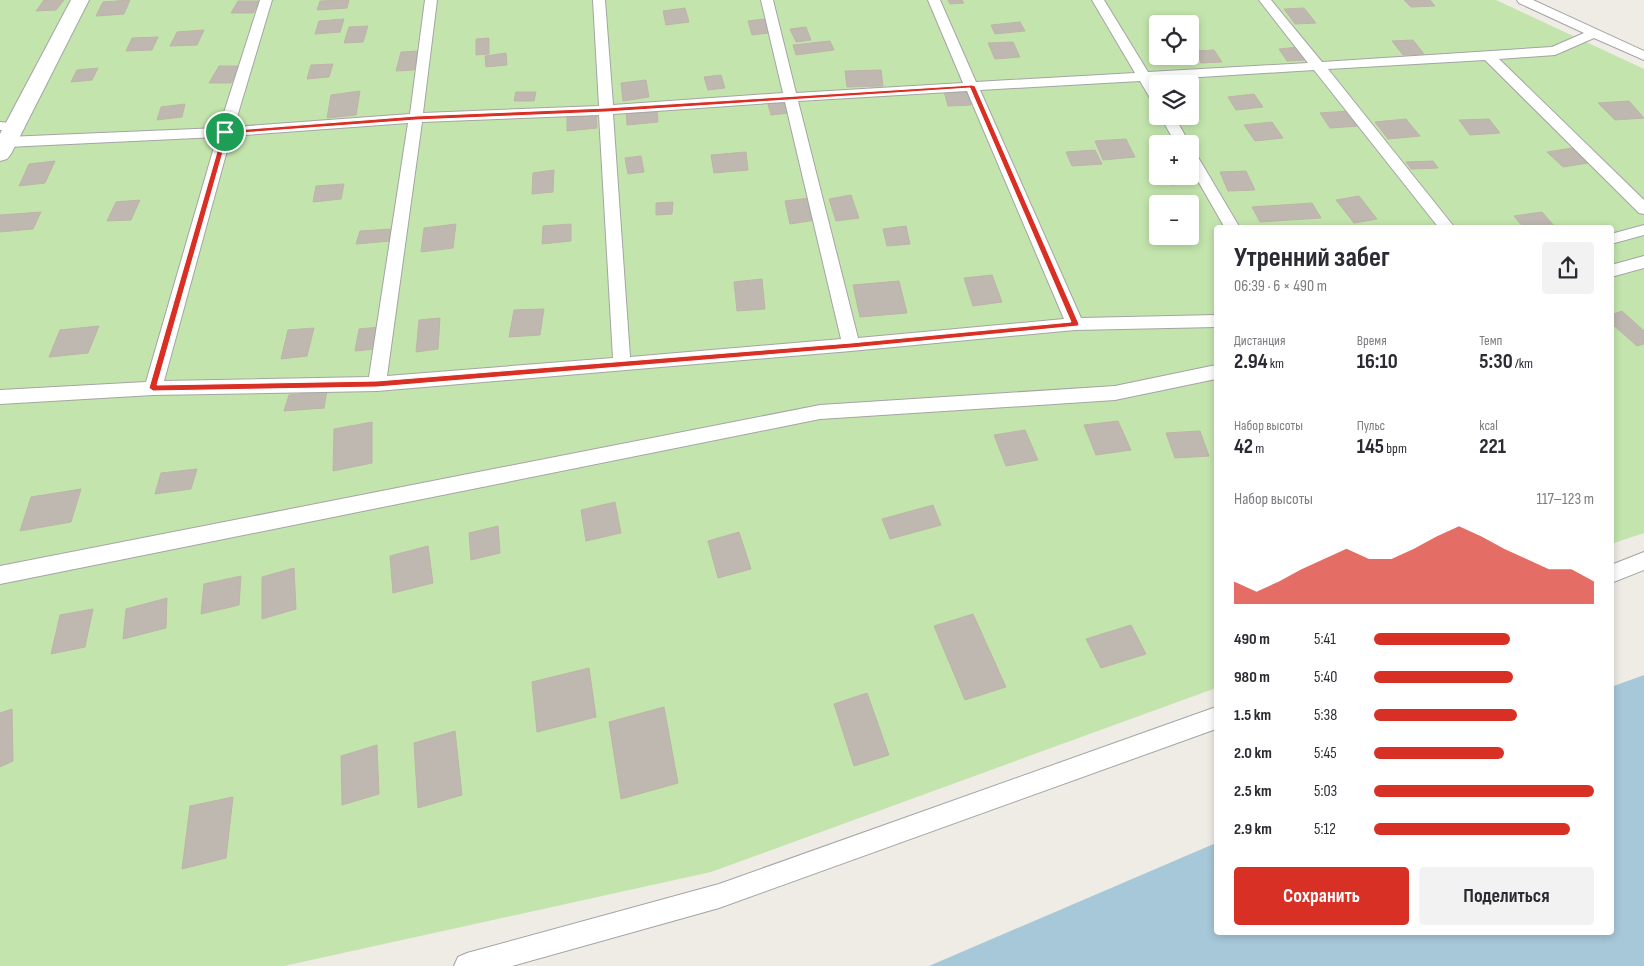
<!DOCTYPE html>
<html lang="ru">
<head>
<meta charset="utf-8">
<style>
	:root { --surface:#fff; --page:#f2f2f3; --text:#2b2b33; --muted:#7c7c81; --accent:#d93025 }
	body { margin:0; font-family:"Sofia Sans Condensed",sans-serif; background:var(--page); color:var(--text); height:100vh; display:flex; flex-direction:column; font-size:19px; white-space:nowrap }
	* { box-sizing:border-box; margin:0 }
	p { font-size:16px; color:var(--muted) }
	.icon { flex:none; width:28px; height:28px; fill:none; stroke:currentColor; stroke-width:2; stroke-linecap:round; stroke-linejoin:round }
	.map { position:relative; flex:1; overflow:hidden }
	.drawer { position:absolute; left:1214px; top:225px; width:400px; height:710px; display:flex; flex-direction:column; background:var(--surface); border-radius:5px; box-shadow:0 2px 8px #0003 }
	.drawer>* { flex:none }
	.fabs { position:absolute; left:1149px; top:15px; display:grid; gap:10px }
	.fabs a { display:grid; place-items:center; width:50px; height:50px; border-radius:5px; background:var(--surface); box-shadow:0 2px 8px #0003; font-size:25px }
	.pin { position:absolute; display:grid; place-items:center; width:42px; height:42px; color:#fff; margin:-21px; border:2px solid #fff; border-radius:50%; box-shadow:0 1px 5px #0007 }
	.round { display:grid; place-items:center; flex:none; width:52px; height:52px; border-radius:5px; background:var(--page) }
	.overview { display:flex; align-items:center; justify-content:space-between; height:85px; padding:0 20px }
	h1 { font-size:28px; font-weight:700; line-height:38px }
	.metrics { display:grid; grid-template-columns:repeat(3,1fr); gap:8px; height:85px; padding:5px 20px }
	.metrics div { display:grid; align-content:center }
	.metrics b { font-size:21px; font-weight:700 }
	.metrics small { font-size:14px; font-weight:400 }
	.metrics p { font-size:14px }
	.chart { height:140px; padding:10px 20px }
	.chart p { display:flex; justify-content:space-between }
	.chart svg { width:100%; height:90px; margin-top:5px; fill:var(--accent); opacity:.7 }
	.action { display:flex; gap:10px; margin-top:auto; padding:10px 20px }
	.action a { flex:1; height:58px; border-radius:5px; background:var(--accent); color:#fff; font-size:20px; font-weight:700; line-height:58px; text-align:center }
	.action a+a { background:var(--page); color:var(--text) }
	ul { padding:0 20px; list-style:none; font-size:16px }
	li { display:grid; grid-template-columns:80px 60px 1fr; align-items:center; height:38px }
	li i { height:12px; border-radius:6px; background:var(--accent) }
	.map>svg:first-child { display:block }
	.grass { fill:#c3e5ad; fill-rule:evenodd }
	.water { fill:#a7c8d9 }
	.building { fill:#beb8b1; stroke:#bfb4a7 }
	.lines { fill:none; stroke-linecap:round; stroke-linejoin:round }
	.lane-casing { stroke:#a4a4a4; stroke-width:2 }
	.street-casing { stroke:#a4a4a4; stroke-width:2 }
	.lane { fill:#fff; fill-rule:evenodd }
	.street { fill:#fff; fill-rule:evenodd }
	.route { fill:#d93025; stroke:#fff; fill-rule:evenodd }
</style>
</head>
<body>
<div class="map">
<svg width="1644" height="966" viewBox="0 0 1644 966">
	<rect width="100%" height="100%" fill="#eeece4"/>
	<path class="grass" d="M0,0H1496L1644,69V533L1611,544V228H1216V688L711,872L284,966H0ZM1158,24H1190V56H1158ZM1158,84H1190V116H1158ZM1158,144H1190V176H1158ZM1158,204H1190V236H1158Z"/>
	<path class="water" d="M1644,675V966H929L1216,843V932H1611V687Z"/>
	<path class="building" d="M44,0H64L56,10L36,11Z
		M130,0L124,14L96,16L103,2Z
		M349,0L347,8L317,10L320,1Z
		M948,0H962L964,3L950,4Z
		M1404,0H1430L1435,6L1411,7Z
		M238,1H260L253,13H231Z
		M685,8L689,22L666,25L663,11Z
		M1304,8L1316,23L1295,24L1284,9Z
		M344,19L340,32L315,34L319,21Z
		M764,19L769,33L752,35L748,21Z
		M1020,22L1025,31L995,34L991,25Z
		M1170,22L1171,24H1158L1156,33L1151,23Z
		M368,26L363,42L344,43L349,27Z
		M806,27L811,40L796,42L790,29Z
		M204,30L197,45L170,46L177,32Z
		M158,37L152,50L126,51L132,38Z
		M489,38V54L476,55V39Z
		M1413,40L1424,54L1403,55L1392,41Z
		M830,41L834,50L796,55L793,45Z
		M1013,42L1020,57L995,59L988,43Z
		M1299,47L1307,60L1287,61L1279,49Z
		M1214,50L1222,62L1201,63L1194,51Z
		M419,51L414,70L396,71L401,52Z
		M506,53L507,65L486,67L485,56Z
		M333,64L329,77L307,79L311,65Z
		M219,66H240L231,83H209Z
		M98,68L92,80L71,82L77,70Z
		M881,70L883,86L847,87L845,71Z
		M721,75L725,88L708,90L704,77Z
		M646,80L649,97L623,101L621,83Z
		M966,90L971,105L948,106L944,91Z
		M360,91L356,115L327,118L331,95Z
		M516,92H536L534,101H514Z
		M1254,94L1263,107L1236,110L1228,97Z
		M785,99L789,113L771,115L767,101Z
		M1629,101L1644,118L1615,120L1598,103Z
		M185,104L182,117L157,120L161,107Z
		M657,109L658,122L627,125L626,112Z
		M1349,111L1360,126L1330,128L1320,113Z
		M596,112L597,128L567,131V115Z
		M1406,119L1420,136L1388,139L1375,122Z
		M1489,119L1500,133L1470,135L1459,120Z
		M1272,122L1283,138L1255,141L1244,125Z
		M1126,139L1135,157L1103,160L1095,141Z
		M1572,148L1588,163L1563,167L1547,152Z
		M1095,150L1102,164L1072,166L1066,152Z
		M746,152L748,170L714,173L711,155Z
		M641,156L644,172L628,174L625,158Z
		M55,161L45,183L19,186L29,164Z
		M1433,161L1438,168L1411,169L1406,162Z
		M1190,163L1202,183L1171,185L1167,176H1190Z
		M554,170L553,192L532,194L533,173Z
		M1246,171L1255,190L1228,191L1220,172Z
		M344,184L341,199L313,202L316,186Z
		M851,195L859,218L836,221L829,199Z
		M1359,196L1377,219L1354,223L1336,200Z
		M810,198L816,220L790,224L785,201Z
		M140,200L131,220L107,221L116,202Z
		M673,202L672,214L656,215V203Z
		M1312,203L1321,218L1260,222L1252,207Z
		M41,212L33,229L0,232V215Z
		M1542,212L1556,228H1524L1514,216Z
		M456,224L453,248L421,252L424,228Z
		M571,224V241L542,244L543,226Z
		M906,226L910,244L887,246L883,229Z
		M392,229L390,241L356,244L360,231Z
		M992,275L1002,302L973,306L964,278Z
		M762,279L765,309L737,311L734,282Z
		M899,281L907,313L860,317L853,285Z
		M544,309L540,335L509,337L514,310Z
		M1622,311L1644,331V344L1637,346L1611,323V315Z
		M440,318L438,349L416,352L419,320Z
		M99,326L88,353L49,357L60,330Z
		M380,327L376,349L355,351L359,329Z
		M314,328L307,356L281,359L288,330Z
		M327,391L324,408L284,411L289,395Z
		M1118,421L1131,450L1096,455L1084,425Z
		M372,422V463L333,471L334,429Z
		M1025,430L1038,460L1006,466L994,435Z
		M1200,431L1209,456L1175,458L1166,433Z
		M197,469L191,489L155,494L161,473Z
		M81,489L71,522L20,531L31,497Z
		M615,502L621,533L586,541L581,510Z
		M933,505L941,525L890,539L882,519Z
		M498,526L500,553L471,560L469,533Z
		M739,532L751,569L718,578L708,541Z
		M428,546L433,583L393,593L390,556Z
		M294,568L296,609L262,619V577Z
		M241,576L239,605L201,614L204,584Z
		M167,598L166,628L123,639L126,609Z
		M93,609L85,647L51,654L60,615Z
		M973,614L1006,687L965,700L934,626Z
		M1131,625L1146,654L1101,668L1086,639Z
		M589,668L596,717L537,732L532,682Z
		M867,693L889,755L854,766L834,704Z
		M664,707L678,783L621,799L609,722Z
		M12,709L13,761L0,767V713Z
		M455,731L462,795L418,808L414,743Z
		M377,745L379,794L342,805L341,756Z
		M233,797L226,858L182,869L190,806Z"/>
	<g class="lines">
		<g class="lane-casing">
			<path id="lane" d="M260,0H272L234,127L410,114L425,0H437L423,113L599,106L593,0H605L613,105L783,93L761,0H773L796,93L963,83L928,0H940L976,82L1135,73L1092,0H1104L1148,72L1308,63L1259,0H1271L1322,62L1552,47L1584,33L1519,3L1517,0H1533L1644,51V60L1594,38L1555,55L1499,59L1644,200V214L1639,213L1485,60L1328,69L1455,228H1439L1314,70L1153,80L1158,88V104L1153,103L1140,81L980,90L1081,318L1216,315V327L1075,330L851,351L377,391L153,395L0,404V390L146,382L217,137L7,147L2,145L0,142L2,139L7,137L219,128ZM967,91L1064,319L858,338L798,101ZM785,102L841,339L630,357L613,114ZM599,115L613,358L387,376L422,122ZM408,123L369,377L164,381L231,136Z
				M1160,116H1174L1190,144H1176Z
				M0,122L21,124L23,127L21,130H0Z
				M1190,150L1195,152L1240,228H1225L1190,167Z
				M1644,225V235L1611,244V234Z
				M1644,256V268L1611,277V265Z
				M1216,365V379L1115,400L820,419L0,584V566L820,405L1115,386Z
				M1644,552V570L1611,583V565Z
				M1216,707V729L719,908L512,966H454L458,957L467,953L719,884Z"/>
		</g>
		<g class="street-casing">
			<path id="street" d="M71,0H89L11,154L7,159L0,161V134Z"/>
		</g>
		<use href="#lane" class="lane"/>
		<use href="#street" class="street"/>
	</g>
	<path class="route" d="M972,85L975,86L1079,324L1078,326L851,348L377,387L153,391L149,388L223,131L416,116L606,108ZM970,88L1071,322L851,343L377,381L157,385L228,134L416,120L606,112Z"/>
</svg>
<div class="fabs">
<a><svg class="icon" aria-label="locate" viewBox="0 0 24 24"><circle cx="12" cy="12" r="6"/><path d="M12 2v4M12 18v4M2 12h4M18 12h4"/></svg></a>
<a><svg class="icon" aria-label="layers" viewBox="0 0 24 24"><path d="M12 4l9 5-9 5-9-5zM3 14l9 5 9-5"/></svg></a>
<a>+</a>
<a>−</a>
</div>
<div class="pin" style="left:225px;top:132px;background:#1e9e55"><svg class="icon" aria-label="arrive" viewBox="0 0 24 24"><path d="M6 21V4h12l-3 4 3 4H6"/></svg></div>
<section class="drawer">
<div class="overview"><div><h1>Утренний забег</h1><p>06:39 · 6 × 490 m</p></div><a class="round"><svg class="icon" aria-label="share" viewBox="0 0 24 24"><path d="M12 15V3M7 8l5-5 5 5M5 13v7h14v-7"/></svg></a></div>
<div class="metrics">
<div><p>Дистанция</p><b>2.94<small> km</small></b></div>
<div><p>Время</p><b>16:10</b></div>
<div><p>Темп</p><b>5:30<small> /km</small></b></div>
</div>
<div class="metrics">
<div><p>Набор высоты</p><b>42<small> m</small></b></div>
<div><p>Пульс</p><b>145<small> bpm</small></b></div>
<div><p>kcal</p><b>221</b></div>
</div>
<div class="chart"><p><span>Набор высоты</span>117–123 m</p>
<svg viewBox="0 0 160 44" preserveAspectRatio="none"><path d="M0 44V33L10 38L20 33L30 27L40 22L50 17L60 22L70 22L80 17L90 11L100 6L110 11L120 17L130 22L140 27L150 27L160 33V44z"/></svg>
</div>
<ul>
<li><b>490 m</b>5:41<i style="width:62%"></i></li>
<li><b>980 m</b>5:40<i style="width:63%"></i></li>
<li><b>1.5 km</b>5:38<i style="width:65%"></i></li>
<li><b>2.0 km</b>5:45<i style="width:59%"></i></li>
<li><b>2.5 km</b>5:03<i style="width:100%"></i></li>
<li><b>2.9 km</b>5:12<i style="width:89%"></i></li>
</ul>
<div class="action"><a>Сохранить</a><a>Поделиться</a></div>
</section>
</div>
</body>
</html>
